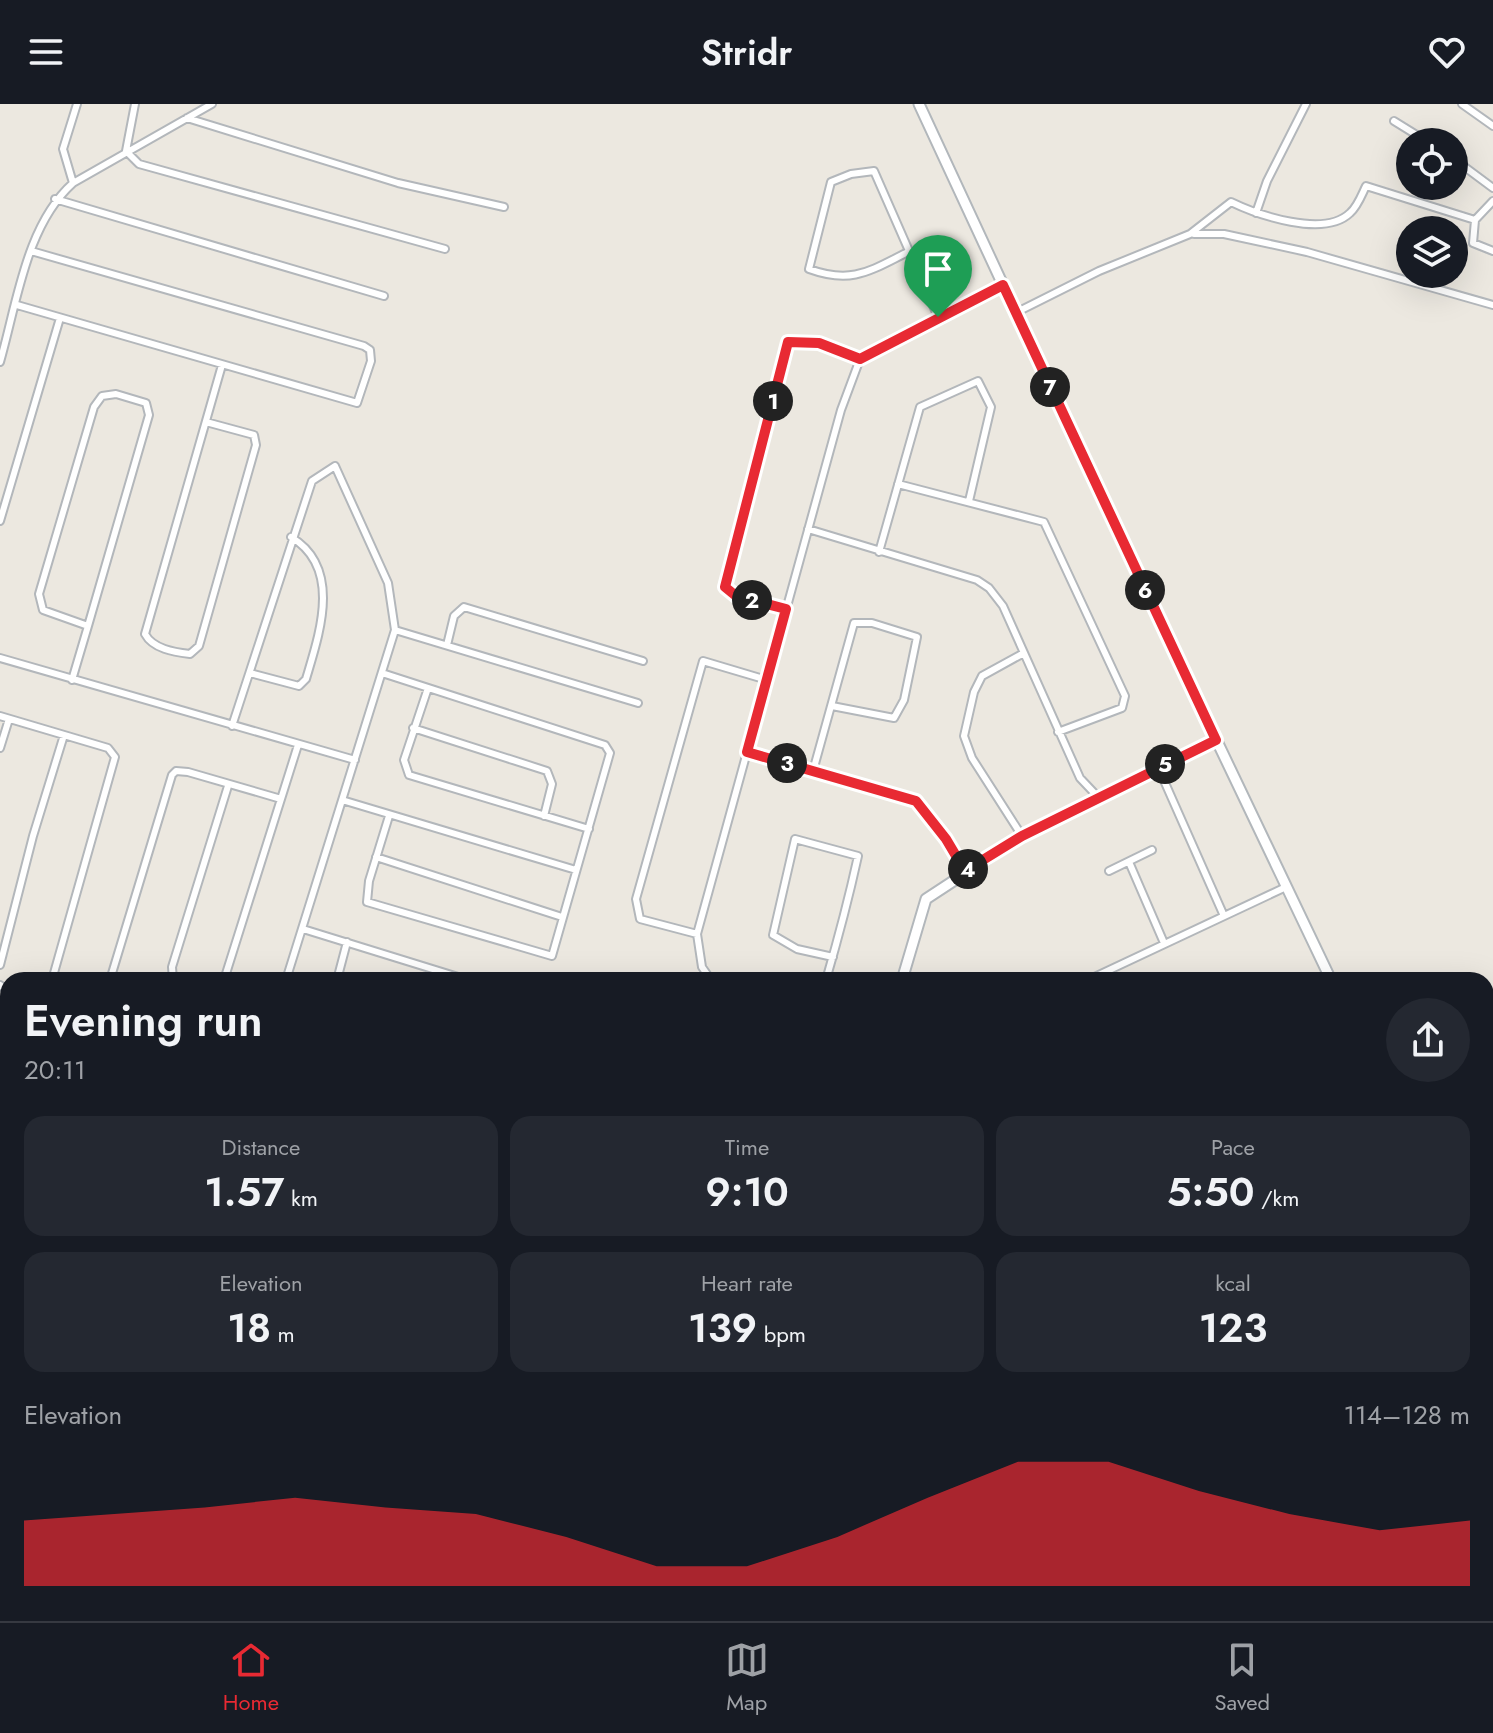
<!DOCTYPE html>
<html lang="en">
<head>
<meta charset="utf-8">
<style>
	:root { --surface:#171b24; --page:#242831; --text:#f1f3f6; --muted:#9ea1a6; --line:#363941; --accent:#e82a33 }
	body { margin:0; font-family:Jost,sans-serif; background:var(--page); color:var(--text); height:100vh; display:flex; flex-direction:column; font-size:30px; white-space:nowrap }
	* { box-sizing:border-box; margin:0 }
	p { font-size:26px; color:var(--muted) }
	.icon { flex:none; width:44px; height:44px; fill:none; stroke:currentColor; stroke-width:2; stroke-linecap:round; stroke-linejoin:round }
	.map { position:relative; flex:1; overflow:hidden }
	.drawer { position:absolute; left:0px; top:868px; width:1494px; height:650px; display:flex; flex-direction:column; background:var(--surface); border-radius:24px 24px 0 0; box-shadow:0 8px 32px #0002 }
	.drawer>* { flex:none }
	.tools { position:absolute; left:1396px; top:24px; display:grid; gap:16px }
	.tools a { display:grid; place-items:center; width:72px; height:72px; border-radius:50%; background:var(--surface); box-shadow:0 8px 32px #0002; font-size:40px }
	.pin { position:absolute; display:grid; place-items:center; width:68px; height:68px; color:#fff; margin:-82px -34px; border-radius:50% 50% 50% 0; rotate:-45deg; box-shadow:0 0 8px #0007 }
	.pin .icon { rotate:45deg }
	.km { position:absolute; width:40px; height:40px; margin:-20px; border-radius:50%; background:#222; color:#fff; font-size:22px; line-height:40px; text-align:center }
	.round { display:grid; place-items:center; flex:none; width:84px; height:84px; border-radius:42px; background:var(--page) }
	.head { display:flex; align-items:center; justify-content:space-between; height:136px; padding:0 24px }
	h1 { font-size:44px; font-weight:600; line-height:60px }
	.metrics { display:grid; grid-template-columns:repeat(3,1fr); gap:12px; height:136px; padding:8px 24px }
	.metrics div { display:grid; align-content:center; border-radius:20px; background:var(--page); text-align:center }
	.metrics b { font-size:40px; font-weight:600 }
	.metrics small { font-size:22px; font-weight:400 }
	.metrics p { font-size:22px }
	.chart { height:224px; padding:16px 24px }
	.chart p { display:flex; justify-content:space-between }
	.chart svg { width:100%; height:144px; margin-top:8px; fill:var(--accent); opacity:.7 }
	header { display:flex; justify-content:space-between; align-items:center; height:104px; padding:0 24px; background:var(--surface); font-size:36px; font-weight:600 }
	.tab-bar { display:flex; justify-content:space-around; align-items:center; height:112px; border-top:2px solid var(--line); background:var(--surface); font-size:22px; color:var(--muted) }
	.tab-bar a { display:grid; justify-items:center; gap:4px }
	.tab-bar .active { color:var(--accent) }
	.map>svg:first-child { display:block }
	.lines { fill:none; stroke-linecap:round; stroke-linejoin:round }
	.street-casing { stroke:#b3b7bb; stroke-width:10 }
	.secondary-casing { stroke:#b2b7bb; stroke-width:13 }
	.street { stroke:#fff; stroke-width:6 }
	.secondary { stroke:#fff; stroke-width:9 }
	.route-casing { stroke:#fff; stroke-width:16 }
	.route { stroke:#e82a33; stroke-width:10 }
</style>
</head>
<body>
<header><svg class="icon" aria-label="menu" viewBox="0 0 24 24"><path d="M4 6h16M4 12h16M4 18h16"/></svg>Stridr<svg class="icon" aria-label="heart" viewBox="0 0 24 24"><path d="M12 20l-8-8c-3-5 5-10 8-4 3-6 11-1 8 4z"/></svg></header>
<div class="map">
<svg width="1493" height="1517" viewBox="0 0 1493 1517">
	<rect width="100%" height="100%" fill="#ece8e0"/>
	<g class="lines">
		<g class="street-casing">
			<path id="street" d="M135,0L126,47L139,60L445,145
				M1462,0L1493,22
				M187,14L398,79L504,103
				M1394,17L1428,38
				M1454,55L1493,84
				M73,79L63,45L77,0
				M55,95L384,192
				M1256,109L1267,77L1306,0
				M1475,116L1473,139L1493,147
				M1194,130H1224L1307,148L1493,201
				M910,147C871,166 853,181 809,165L831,78L851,70L874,67L938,213
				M17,201L357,299L371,257L370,246L364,242L31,147
				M1015,209L1099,167L1190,130L1231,98C1258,111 1324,134 1350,109C1358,102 1362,90 1366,82L1475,116L1493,97
				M0,258C17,199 26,121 73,79L212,0
				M206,318L254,331L256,341L199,542L190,550C174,548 153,545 145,530L222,261
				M898,380L1044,418L1125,592L1122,604L1058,628
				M0,417L60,214
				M808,425L977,476L989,484L1003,502L1080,674L1098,693
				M879,448L920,303L978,277L991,303L969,397
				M786,505L736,492L725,483L788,238L819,239L860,255
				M395,526L638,599
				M447,541L454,512L464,503L643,557
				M1022,550L982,572L974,588L964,632L972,654L1022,732
				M0,554L355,656
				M250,569L299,582L306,575C319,531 343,464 291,433
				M382,569L605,641L610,649L552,852L367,798L369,777L389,712
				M72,576L88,522L43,506L39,490L94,303L102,292L116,290L146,299L149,311L88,522
				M428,584L404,656L409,671L589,725
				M0,612L108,644L115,653L52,876
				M232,622L312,377L335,362L388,479L395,526L286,876
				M413,624L547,667L552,680L544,712
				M0,644L9,615
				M747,648L916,697L946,735L965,767
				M1158,663L1224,812
				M813,667L854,519H872L917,533L904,596L894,614L832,602
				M342,696L576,766
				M376,753L562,813
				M1129,758L1164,839
				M1109,767L1152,746
				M303,825L468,876
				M697,830L640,815L636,795L703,557L767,576
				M0,861L33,732L64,631
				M110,876L172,671L176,667L188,668L281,695
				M173,876L172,863L228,682
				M224,876L298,641
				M337,876L347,838
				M711,876L702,863L697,830L841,306L860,255L1003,181
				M826,876C838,835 849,793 858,752L795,735L773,831L797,845L833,853
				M1088,876L1286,783
				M0,881L8,887
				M0,969L8,972
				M0,1023L8,1025
				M0,1083L8,1086
				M0,1140L8,1143
				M0,1184L8,1156
				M0,1198L8,1201
				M0,1261L8,1264
				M0,1322L8,1325
				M0,1380L8,1382
				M0,1436L8,1438
				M1486,1455L1493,1454
				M0,1491L8,1493
				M102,1510L129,1517
				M709,1510L710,1517
				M999,1510L1000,1517
				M1066,1510L1067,1517
				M1136,1510L1138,1517
				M1308,1510L1309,1517
				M9,1517L11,1510
				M76,1517L78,1510
				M190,1517L192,1510
				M245,1517L248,1510
				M300,1517L303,1510
				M357,1517L359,1510
				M393,1517L395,1510"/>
		</g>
		<g class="secondary-casing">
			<path id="secondary" d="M919,0L1131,457L1331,876
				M902,876L926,795L1022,732L1216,636
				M1486,1393L1493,1412
				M922,1510L924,1517"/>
		</g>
		<use href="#street" class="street"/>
		<use href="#secondary" class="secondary"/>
	</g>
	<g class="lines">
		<g class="route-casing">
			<path id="route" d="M1003,181L1216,636L1022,732L965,767L946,735L916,697L747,648L786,505L736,492L725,483L788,238L819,239L860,255Z"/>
		</g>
		<use href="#route" class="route"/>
	</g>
</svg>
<div class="tools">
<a><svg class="icon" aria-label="locate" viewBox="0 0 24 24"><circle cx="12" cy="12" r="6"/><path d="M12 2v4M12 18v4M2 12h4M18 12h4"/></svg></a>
<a><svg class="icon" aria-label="layers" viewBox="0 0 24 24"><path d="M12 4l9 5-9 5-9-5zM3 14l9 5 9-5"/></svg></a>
</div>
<div class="pin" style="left:938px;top:213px;background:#1e9e55"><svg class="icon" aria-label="arrive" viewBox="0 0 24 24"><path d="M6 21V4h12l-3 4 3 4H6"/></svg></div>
<b class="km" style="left:773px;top:297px">1</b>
<b class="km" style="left:752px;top:496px">2</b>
<b class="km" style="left:787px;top:659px">3</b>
<b class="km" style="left:968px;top:765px">4</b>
<b class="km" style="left:1165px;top:660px">5</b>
<b class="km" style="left:1145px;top:486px">6</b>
<b class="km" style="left:1050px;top:283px">7</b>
<section class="drawer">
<div class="head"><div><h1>Evening run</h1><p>20:11</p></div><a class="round"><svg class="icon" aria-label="share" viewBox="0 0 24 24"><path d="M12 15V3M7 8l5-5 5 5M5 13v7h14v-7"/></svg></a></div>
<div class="metrics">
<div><p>Distance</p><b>1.57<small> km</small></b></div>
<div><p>Time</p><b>9:10</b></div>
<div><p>Pace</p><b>5:50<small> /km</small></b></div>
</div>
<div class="metrics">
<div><p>Elevation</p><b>18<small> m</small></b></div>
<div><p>Heart rate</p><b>139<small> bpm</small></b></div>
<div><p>kcal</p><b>123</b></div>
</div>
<div class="chart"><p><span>Elevation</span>114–128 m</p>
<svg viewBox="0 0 160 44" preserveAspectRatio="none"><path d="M0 44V24L10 22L20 20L30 17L40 20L50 22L60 29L70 38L80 38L90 29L100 17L110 6L120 6L130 15L140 22L150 27L160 24V44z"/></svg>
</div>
</section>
</div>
<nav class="tab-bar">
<a class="active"><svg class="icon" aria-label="home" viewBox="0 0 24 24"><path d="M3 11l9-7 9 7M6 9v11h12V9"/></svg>Home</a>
<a><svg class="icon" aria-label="map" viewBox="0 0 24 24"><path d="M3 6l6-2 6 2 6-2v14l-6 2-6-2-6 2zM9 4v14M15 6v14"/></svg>Map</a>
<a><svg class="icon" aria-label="saved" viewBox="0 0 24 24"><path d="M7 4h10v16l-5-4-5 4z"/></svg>Saved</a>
</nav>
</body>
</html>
